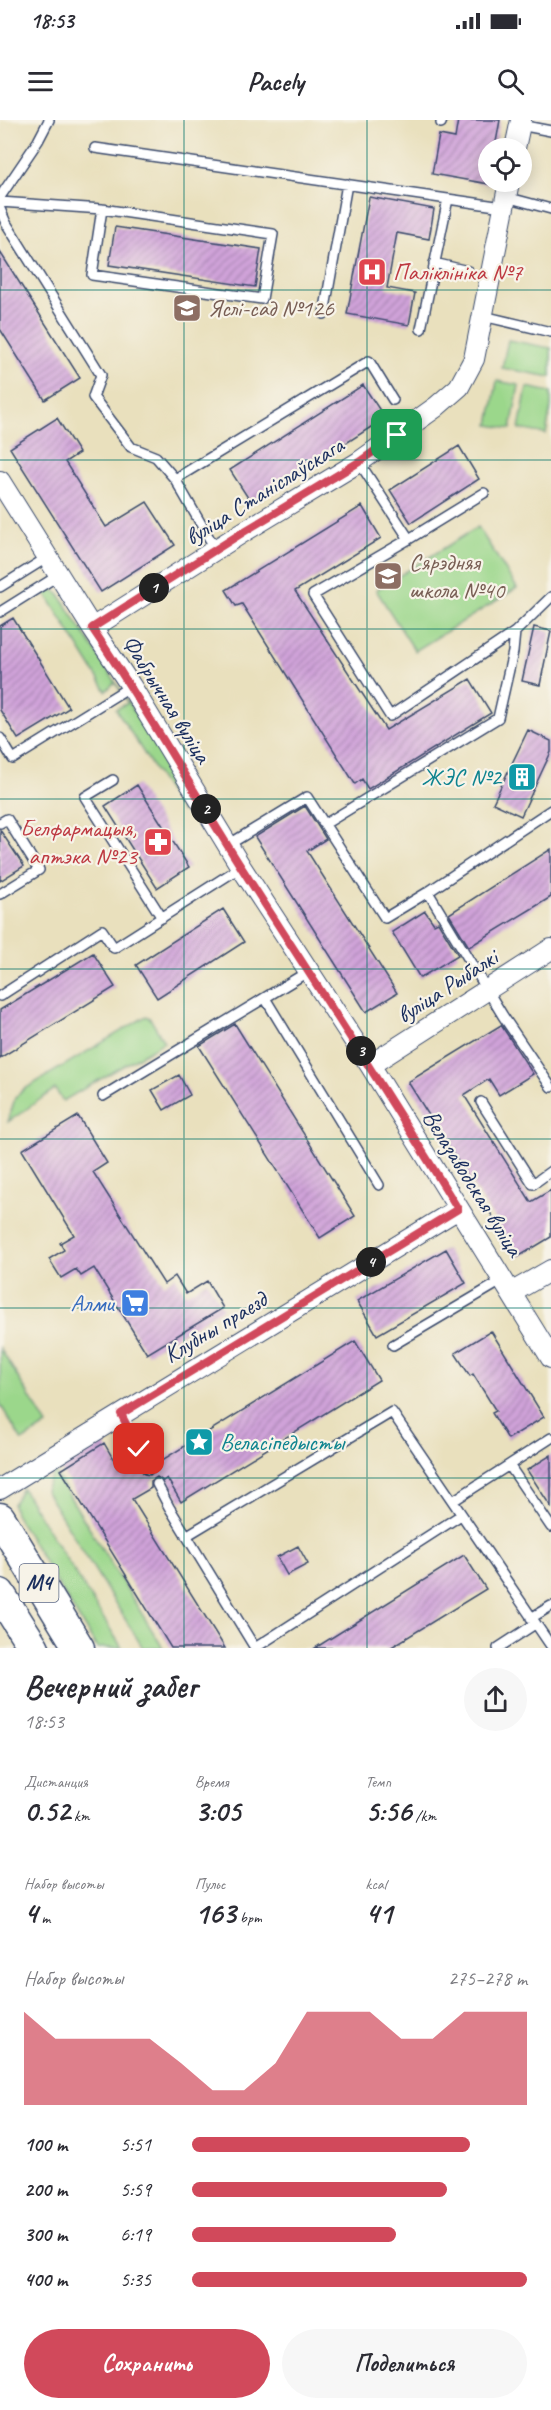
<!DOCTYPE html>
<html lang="ru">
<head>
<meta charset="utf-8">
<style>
	:root { --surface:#fff; --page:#f7f7f7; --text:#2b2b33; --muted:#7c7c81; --accent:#d1495b }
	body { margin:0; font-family:Caveat,sans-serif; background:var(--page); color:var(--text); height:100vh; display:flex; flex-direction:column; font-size:22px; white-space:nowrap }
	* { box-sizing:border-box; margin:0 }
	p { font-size:20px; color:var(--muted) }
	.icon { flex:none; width:33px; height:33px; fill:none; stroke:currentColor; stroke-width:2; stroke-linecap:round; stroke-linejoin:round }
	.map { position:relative; height:1528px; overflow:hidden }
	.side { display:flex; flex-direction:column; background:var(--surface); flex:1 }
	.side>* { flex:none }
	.buttons { position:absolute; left:478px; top:18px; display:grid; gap:12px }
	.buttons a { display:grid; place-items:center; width:54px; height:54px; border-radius:50%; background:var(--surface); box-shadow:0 3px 15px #0003; font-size:30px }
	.pin { position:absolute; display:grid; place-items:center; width:51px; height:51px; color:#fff; margin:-26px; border-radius:12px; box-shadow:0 3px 9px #0006 }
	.km { position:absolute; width:30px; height:30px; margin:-15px; border-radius:50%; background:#222; color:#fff; font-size:16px; line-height:30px; text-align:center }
	.round { display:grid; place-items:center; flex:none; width:63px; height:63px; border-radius:32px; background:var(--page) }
	.head { display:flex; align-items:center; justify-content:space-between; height:102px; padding:0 24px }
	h1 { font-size:33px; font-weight:700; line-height:45px }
	.figures { display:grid; grid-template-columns:repeat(3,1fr); gap:9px; height:102px; padding:6px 24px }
	.figures div { display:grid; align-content:center }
	.figures b { font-size:30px; font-weight:700 }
	.figures small { font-size:16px; font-weight:400 }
	.figures p { font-size:16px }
	.chart { height:168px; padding:12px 24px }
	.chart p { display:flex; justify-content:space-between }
	.chart svg { width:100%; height:108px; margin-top:6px; fill:var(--accent); opacity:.7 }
	.action { display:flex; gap:12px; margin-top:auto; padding:12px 24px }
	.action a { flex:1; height:69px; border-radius:36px; background:var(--accent); color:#fff; font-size:24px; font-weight:700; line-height:69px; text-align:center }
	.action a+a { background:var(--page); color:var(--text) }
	ul { padding:0 24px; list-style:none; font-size:20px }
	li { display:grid; grid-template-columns:96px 72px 1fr; align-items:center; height:45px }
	li i { height:15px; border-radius:8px; background:var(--accent) }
	.status { display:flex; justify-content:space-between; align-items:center; height:42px; padding:0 30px; background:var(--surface); direction:ltr }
	.status svg { height:16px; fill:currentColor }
	header { display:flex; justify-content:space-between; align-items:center; height:78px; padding:0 24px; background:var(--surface); font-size:27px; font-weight:700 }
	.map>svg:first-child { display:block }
	.grass { fill:#9bd78b; stroke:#5b8374; stroke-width:1.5 }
	.building { fill:url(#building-hatch) }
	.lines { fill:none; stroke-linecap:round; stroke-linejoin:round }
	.lane-casing { stroke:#3a4a6c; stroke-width:12 }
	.street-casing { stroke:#3a4a6c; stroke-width:22 }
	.primary-casing { stroke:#3a4a6c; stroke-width:33 }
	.lane { stroke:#fff; stroke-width:9 }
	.street { stroke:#fff; stroke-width:20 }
	.primary { stroke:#fff; stroke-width:30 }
	.route-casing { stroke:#fff; stroke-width:12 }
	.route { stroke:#d1495b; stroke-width:8 }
	.grid { fill:none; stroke:#0f766e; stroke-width:1.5; stroke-opacity:0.55 }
	.labels { text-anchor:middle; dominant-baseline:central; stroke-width:4.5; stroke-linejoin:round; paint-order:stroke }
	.shield { fill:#f7f3e8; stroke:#5d6a87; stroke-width:1.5 }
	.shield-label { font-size:22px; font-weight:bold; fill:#1b2f5e }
	.health-label { font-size:24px; fill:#be3a42; stroke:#f7f3e8; text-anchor:start }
	.education-label { font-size:24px; fill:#785e54; stroke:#f7f3e8; text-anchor:start }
	.street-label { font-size:24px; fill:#1b2f5e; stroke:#f7f3e8 }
	.culture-label { font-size:24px; fill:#0d838f; stroke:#f7f3e8; text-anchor:end }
	.shop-label { font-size:24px; fill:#366cbe; stroke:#f7f3e8; text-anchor:end }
</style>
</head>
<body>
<div class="status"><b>18:53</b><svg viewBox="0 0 49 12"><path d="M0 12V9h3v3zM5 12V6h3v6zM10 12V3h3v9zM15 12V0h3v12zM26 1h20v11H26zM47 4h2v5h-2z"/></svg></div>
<header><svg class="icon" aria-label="menu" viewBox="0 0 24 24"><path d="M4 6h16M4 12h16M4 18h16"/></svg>Pacely<svg class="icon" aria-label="search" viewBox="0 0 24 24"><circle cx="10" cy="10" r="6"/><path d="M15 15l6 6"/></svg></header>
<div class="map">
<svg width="551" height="1528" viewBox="0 0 551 1528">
	<defs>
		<pattern id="building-hatch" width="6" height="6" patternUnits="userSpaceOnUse" patternTransform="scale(1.5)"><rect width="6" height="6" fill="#d0a3d9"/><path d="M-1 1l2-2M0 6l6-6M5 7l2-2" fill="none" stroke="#a885b3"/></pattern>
	</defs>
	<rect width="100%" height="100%" fill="#f7f3e8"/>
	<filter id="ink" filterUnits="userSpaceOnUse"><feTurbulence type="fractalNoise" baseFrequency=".0167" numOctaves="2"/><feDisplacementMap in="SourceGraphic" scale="12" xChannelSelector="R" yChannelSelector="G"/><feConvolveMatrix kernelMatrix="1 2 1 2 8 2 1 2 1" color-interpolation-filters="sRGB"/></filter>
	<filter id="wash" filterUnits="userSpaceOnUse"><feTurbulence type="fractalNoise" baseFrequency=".008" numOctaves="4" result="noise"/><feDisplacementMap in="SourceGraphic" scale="24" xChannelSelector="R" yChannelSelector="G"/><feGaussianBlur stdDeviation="1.35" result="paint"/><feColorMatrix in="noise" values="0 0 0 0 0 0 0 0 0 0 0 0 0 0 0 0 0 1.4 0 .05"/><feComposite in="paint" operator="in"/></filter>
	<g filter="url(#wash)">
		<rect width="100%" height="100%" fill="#e9e0bd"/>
		<path class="grass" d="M508,220L551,228V257L502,248Z
			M497,261L519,265L511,309L489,305Z
			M527,267L551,272V287L546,314L519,309Z
			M478,407L517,468L415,531L376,470Z
			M52,469L59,474L194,685L181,692L116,589L128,583L115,562L106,571L44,471Z
			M146,896L150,898L164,922L63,981L55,969L8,1002L15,978L23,970Z
			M0,1228L47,1305L22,1321L0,1284Z
			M54,1351L163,1528H143L45,1370Z
			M22,1368L122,1528H97L15,1394L13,1384Z"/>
		<g id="blocks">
			<path class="building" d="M458,0H500L495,28H489V64L432,54L439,15L455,18Z
				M369,77L434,89L429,119L397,113L387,168L415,173L409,205L347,194Z
				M115,107L261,129L255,167L109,145Z
				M0,132L80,258L45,280L0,209Z
				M363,265L385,298L252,384L230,350Z
				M57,298L79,333L65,342L106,407L147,382L175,425L101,472L10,328Z
				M459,326L479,359L411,403L390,370Z
				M362,386L381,418L295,471L386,610L470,559L491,593L368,669L362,659L355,664L242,484L236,486L226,470Z
				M13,498L69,588L18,619L0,590V506Z
				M534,507L551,511L540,565L522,561Z
				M528,610L551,621V632L521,696L493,683Z
				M137,665L189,747L157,768L105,686Z
				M305,686L326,719L307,731L397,873L366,892L255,717Z
				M0,710L24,746L0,761Z
				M551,729V777L469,827L449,794Z
				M223,789L244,822L157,878L136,845Z
				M425,791L434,804L438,802L458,835L420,858L392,812Z
				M93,833L115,867L0,938V890Z
				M235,904L355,1096L320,1118L199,926Z
				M501,905L533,954L499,975L489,959L464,975L531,1082L551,1070V1117L518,1137L408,962Z
				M179,955L190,975L164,990L152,970Z
				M78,996L107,1043L93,1052L164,1164L175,1156L186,1174L207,1161L223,1188L147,1234L94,1148L81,1156L76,1149L61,1158L49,1139L64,1130L60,1123L74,1115L22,1030Z
				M446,1129L466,1163L377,1215L357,1181Z
				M491,1211L544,1297L508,1319L492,1293L496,1291L473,1254L470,1256L455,1233Z
				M355,1221L379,1260L181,1382L167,1358L163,1361L157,1357L151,1361V1368L132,1379L225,1528H171L61,1350L104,1323L119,1349L135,1339L144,1354L150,1355L155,1350L154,1345Z
				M551,1335V1387L527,1350Z
				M298,1426L308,1444L287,1455L277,1437Z
				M464,1435L486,1469L390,1528H315Z"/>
		</g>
	</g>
	<g filter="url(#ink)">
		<use href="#blocks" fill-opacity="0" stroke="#3a4a6c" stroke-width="1.5"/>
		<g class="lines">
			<g class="lane-casing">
				<path id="lane" d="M441,3L442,0
					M520,5L551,11
					M95,28L503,87
					M0,77L38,21L49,0
					M506,77L551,89
					M0,82L102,89L273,114L262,179L92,155L102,89
					M0,89L6,103L101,255L93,277L131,327L156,337L175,359L216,430
					M434,143L468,151
					M324,194L347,64
					M483,196L551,212
					M421,209L448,79
					M359,342L409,419L484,373
					M175,359L369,241L393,280
					M409,419L313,475L390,596L515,512
					M0,467L48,437
					M0,492L59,455
					M0,618L13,639L131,566
					M113,660L85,677L162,798
					M551,690L428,772L503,896L551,967
					M0,703L7,699L39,750L0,774
					M325,704L498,598L513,532L515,512L551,477
					M228,725L307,677L385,798L428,772
					M0,876L102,810L114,828L241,747
					M265,878L379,1065
					M103,976L309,851
					M481,982L533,1064L551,1051
					M393,1225L503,1160
					M121,1295L148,1349
					M509,1345L551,1407
					M157,1364L169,1387L255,1528
					M453,1381L551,1318
					M186,1416L392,1292L551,1526
					M531,1498L551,1486
					M255,1528L461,1395
					M498,1528L535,1504"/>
			</g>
			<g class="street-casing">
				<path id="street" d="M515,28L521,0
					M0,361L92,508L131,566L241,747L370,945L551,1238
					M92,508L245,411L359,342L436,287L459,267L474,239L509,62
					M370,945L551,829
					M511,1173L551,1150
					M0,1369L458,1089"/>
			</g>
			<g class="primary-casing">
				<path id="primary" d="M0,1398L79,1528
					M0,1474L34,1528"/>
			</g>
			<use href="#lane" class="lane"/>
			<use href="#street" class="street"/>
			<use href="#primary" class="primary"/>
		</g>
	</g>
	<g class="lines" filter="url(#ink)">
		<g class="route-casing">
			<path id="route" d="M139,1329L121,1294L458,1089C388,974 314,861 241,747C191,668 145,586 92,508L245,411L359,342L397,315"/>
		</g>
		<use href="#route" class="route"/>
	</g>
	<path class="grid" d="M184,0V1528M367,0V1528M0,170H551M0,340H551M0,509H551M0,679H551M0,849H551M0,1019H551M0,1188H551M0,1358H551"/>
	<defs>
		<g id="hospital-square" transform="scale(1.5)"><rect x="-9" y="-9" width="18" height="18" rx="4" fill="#e0444e" stroke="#f7f3e8"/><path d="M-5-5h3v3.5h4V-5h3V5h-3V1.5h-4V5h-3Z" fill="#fff"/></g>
		<g id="school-square" transform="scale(1.5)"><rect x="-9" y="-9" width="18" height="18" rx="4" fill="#8d6e63" stroke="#f7f3e8"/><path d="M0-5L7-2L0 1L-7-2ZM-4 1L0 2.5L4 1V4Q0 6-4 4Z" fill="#fff"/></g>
		<g id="building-square" transform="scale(1.5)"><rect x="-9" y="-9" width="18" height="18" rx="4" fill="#0f9aa8" stroke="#f7f3e8"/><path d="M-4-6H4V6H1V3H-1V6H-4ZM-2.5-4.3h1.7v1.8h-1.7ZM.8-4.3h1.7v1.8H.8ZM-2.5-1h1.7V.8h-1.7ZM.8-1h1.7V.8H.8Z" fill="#fff"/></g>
		<g id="pharmacy-square" transform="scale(1.5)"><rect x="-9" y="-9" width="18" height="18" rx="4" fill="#e0444e" stroke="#f7f3e8"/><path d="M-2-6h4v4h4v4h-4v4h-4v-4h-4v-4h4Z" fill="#fff"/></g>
		<g id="supermarket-square" transform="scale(1.5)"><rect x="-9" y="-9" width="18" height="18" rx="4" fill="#3f7fe0" stroke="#f7f3e8"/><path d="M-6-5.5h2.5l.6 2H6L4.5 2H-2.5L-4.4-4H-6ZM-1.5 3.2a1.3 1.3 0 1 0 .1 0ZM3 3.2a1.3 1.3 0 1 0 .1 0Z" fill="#fff"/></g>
		<g id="sight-square" transform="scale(1.5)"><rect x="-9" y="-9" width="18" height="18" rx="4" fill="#0f9aa8" stroke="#f7f3e8"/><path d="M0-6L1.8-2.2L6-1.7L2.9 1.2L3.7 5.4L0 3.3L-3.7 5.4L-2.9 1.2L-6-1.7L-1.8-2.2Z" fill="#fff"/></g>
	</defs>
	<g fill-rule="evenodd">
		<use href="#hospital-square" x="372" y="152"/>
		<use href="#school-square" x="187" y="188"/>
		<use href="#school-square" x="388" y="456"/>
		<use href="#building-square" x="522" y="657"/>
		<use href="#pharmacy-square" x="158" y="722"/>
		<use href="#supermarket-square" x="135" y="1183"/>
		<use href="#sight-square" x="199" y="1322"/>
	</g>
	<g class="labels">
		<rect class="shield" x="19.5" y="1444" width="39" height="38" rx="4.5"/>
		<g class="shield-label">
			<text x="39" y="1463">М4</text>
		</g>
		<g class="health-label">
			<text x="393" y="152">Паліклініка №7</text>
			<text x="137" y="708" text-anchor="end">Белфармацыя,<tspan x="137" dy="28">аптэка №23</tspan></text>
		</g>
		<g class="education-label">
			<text x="208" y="188">Яслі-сад №126</text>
			<text x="409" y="442">Сярэдняя<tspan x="409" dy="28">школа №40</tspan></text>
		</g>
		<g class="street-label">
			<text transform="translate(264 371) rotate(-32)">вуліца Станіслаўскага</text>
			<text transform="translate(167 579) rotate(58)">Фабрычная вуліца</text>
			<text transform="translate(447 866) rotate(-33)">вуліца Рыбалкі</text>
			<text transform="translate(473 1063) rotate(58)">Велазаводская вуліца</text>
			<text transform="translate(215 1207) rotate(-31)">Клубны праезд</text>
		</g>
		<g class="culture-label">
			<text x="501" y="657">ЖЭС №2</text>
			<text x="220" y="1322" text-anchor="start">Веласіпедысты</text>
		</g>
		<g class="shop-label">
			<text x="114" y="1183">Алми</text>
		</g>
	</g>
</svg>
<div class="buttons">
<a><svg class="icon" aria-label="locate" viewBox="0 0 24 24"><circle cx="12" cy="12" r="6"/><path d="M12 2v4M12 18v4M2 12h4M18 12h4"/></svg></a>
</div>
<div class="pin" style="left:397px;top:315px;background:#1e9e55"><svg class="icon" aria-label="arrive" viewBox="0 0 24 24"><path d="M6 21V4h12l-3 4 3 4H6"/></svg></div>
<div class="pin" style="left:139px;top:1329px;background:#d93025"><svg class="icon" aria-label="check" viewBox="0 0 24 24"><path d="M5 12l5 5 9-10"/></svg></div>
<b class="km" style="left:154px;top:468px">1</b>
<b class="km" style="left:206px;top:689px">2</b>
<b class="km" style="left:361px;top:931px">3</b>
<b class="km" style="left:371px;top:1142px">4</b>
</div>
<section class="side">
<div class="head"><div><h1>Вечерний забег</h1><p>18:53</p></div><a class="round"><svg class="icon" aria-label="share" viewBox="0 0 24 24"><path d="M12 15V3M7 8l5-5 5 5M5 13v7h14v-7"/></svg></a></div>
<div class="figures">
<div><p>Дистанция</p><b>0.52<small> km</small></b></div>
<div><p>Время</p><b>3:05</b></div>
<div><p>Темп</p><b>5:56<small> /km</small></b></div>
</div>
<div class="figures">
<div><p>Набор высоты</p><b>4<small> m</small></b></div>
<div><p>Пульс</p><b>163<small> bpm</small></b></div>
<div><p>kcal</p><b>41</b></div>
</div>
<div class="chart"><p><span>Набор высоты</span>275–278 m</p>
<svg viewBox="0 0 160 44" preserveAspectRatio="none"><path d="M0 44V6L10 17L20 17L30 17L40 17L50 27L60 38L70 38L80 27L90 6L100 6L110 6L120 17L130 17L140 6L150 6L160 6V44z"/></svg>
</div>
<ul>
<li><b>100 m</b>5:51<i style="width:83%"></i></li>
<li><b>200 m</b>5:59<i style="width:76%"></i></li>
<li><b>300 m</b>6:19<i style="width:61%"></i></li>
<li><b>400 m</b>5:35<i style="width:100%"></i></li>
</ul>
<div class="action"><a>Сохранить</a><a>Поделиться</a></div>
</section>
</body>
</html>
